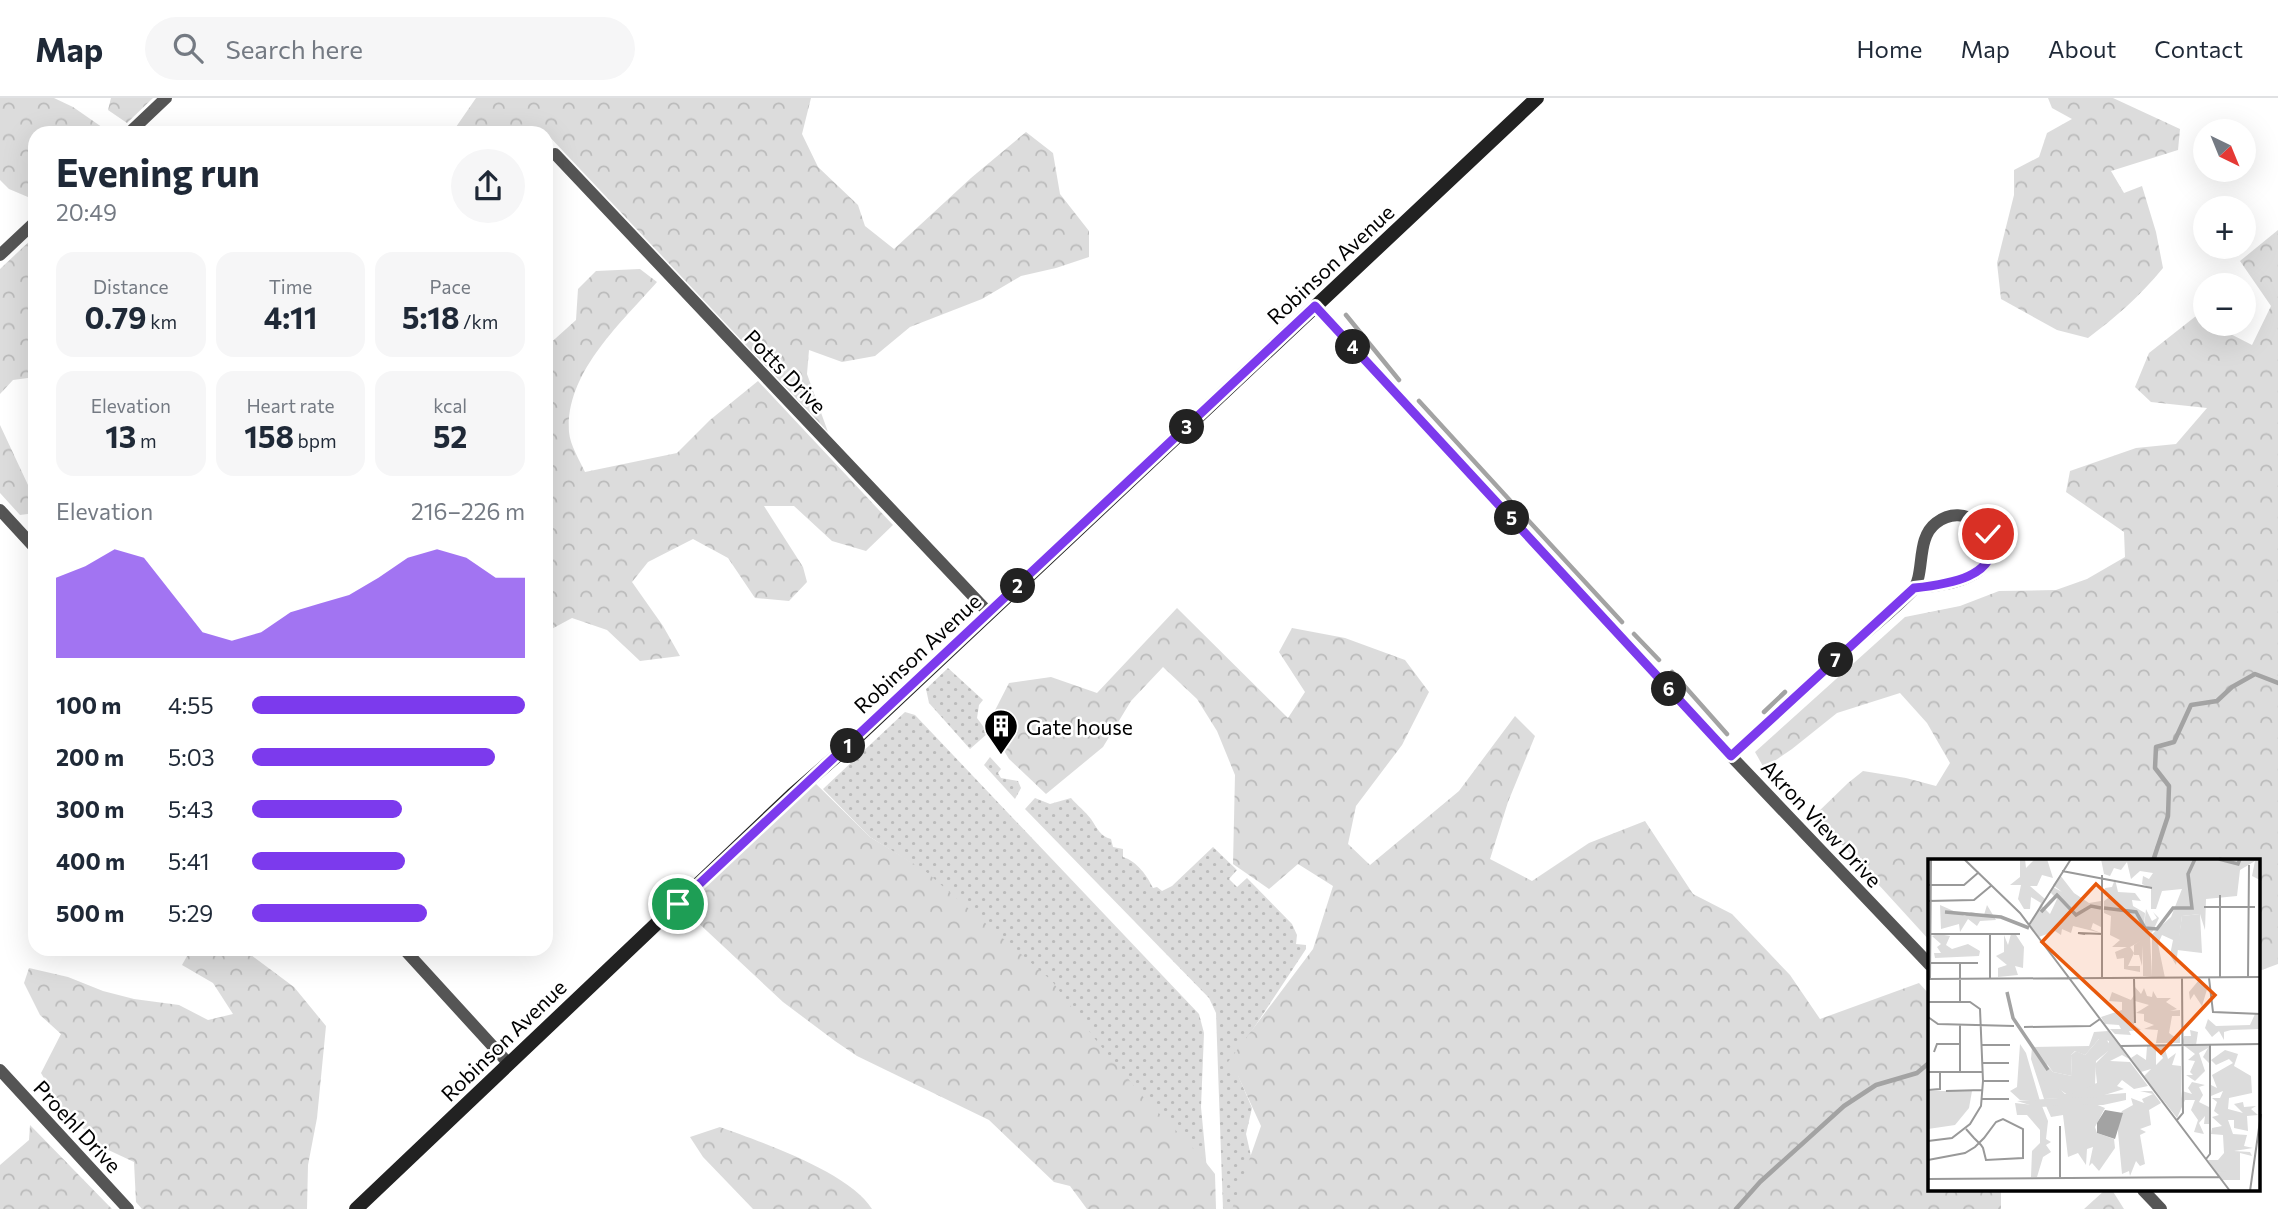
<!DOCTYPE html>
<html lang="en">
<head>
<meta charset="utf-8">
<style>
	:root { --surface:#fff; --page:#f6f6f7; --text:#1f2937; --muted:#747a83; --line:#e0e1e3; --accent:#7c3aed }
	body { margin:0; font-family:Commissioner,sans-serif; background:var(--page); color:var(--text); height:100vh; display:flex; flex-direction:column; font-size:26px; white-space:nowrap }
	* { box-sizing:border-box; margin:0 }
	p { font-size:23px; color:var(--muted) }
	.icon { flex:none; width:38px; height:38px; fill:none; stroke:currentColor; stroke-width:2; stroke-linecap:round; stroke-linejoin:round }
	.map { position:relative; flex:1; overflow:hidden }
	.side { position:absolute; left:28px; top:28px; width:525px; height:830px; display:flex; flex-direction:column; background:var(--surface); border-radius:21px; box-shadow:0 7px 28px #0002 }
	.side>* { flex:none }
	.needle { width:46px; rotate:137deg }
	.fabs { position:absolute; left:2193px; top:21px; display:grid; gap:14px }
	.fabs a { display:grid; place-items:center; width:63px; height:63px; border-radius:50%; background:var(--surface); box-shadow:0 7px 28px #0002; font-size:35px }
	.pin { position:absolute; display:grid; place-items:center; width:60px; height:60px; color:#fff; margin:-30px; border:4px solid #fff; border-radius:50%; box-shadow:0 2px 7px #0007 }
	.km { position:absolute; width:35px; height:35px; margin:-18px; border-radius:50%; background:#222; color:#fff; font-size:19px; line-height:35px; text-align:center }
	.round { display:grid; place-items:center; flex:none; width:74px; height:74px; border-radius:37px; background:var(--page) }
	.summary { display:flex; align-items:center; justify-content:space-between; height:119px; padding:0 28px }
	h1 { font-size:38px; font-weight:700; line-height:52px }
	.figures { display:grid; grid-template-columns:repeat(3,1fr); gap:10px; height:119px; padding:7px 28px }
	.figures div { display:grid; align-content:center; border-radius:18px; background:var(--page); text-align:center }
	.figures b { font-size:30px; font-weight:700 }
	.figures small { font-size:19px; font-weight:400 }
	.figures p { font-size:19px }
	.chart { height:196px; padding:14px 28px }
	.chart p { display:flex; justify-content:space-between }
	.chart svg { width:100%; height:126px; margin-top:7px; fill:var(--accent); opacity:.7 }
	ul { padding:0 28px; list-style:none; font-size:23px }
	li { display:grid; grid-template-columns:112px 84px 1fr; align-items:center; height:52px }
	li i { height:18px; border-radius:9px; background:var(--accent) }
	header { display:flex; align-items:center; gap:42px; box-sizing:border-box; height:98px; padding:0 35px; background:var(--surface); border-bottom:2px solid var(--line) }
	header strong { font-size:33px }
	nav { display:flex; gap:38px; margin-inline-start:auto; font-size:24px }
	.search { width:490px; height:63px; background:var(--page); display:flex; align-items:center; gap:18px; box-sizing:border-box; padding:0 24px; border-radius:38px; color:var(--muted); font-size:26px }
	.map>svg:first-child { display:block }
	.grass { fill:url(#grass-dots) }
	.forest { fill:url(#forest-crowns) }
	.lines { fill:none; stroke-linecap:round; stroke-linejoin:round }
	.stream { stroke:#a3a3a3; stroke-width:4.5 }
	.minor { stroke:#555; stroke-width:12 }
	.secondary { stroke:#222; stroke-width:14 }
	.route-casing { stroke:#fff; stroke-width:14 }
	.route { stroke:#7c3aed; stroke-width:9 }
	.labels { text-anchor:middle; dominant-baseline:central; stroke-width:5; stroke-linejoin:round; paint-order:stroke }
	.street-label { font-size:21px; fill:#000; stroke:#fff }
	.poi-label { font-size:21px; fill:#000; stroke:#fff; text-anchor:start }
	.inset-river { fill:none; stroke:#a3a3a3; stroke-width:3.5 }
	.inset-road { fill:none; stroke:#999; stroke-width:2 }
	.view { fill:#e8590c; fill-opacity:0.15; stroke:#e8590c; stroke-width:3.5 }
	.inset-edge { fill:none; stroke:#000; stroke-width:3.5 }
</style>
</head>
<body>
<header>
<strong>Map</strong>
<div class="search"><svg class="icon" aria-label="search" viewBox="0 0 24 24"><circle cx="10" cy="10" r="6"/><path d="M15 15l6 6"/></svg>Search here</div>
<nav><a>Home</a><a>Map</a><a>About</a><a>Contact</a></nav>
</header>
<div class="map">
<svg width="2278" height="1111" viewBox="0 0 2278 1111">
	<defs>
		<pattern id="grass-dots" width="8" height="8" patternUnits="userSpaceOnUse" patternTransform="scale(1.75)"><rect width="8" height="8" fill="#dcdcdc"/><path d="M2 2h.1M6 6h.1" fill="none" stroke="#bbb" stroke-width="1.8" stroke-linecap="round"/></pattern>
		<pattern id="forest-crowns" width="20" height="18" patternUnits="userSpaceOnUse" patternTransform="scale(1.75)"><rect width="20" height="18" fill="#dcdcdc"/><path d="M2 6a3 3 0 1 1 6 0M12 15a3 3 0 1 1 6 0" fill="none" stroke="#bbb"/></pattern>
	</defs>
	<rect width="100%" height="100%" fill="#fff"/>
	<path class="grass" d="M948,570L983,602L979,607L977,620L988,635L970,651L929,605L926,591Z
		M905,614L915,617L1199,916L1204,935L1201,1009L1208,1083L924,773L870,739L823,691Z
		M990,659L1001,671L998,675L1001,680L1018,683L1021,690L1015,701L984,667Z
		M1035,700L1050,706L1071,700C1077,707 1086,714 1091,721C1097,730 1100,738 1111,741L1113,749L1123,751V759C1137,763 1148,779 1153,790L1157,789L1162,793L1172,788L1213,749L1237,772L1229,781L1237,789L1247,780L1292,826L1297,837L1296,846L1306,847V851L1232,963L1252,1010L1246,1036L1251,1058L1250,1080L1239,1111H1223L1216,915L1209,900L1025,711Z"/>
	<path class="forest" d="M0,0H54L73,9L109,34L35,35V102L9,91L0,82Z
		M111,0H153L127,25L108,12Z
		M476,0H811L802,36L818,69L858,107L865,128L894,151L971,80L1026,34L1053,55L1060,96L1089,133V159L1056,170L1021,178L982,201L910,229L875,258L842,264L809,252L807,276L828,334L546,35H447L456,29Z
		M2048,0H2113L2180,31L2178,52L2111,73L2124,95L2142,88L2156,134L2163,170C2140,198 2116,219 2088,240L2057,232L2001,201L1997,165L2014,97V72L2039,59L2047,35L2072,21L2052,10Z
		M2278,132V866L2259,873V763H1930V843L1815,717L1848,685L1863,673L1906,680L1936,688L1950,665L1927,625L1900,595L1837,615L1792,651L1764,670L1755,654L1905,519L1960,508L1999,493L2056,492L2087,481L2125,459L2124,434L2066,394L2070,373L2136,350L2176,346L2207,310L2151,304L2135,289L2149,255L2196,218L2205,223V226H2211L2252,247L2271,208L2240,163Z
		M35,138V279L13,282L0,296V171Z
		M640,171L657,184C621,225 565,275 569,334C570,347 580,363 585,374L677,355L710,322L758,283L893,427L866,453L832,443L794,408H764L803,469L807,484L789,503L755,500L728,460L693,441L648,464L632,484L663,528L680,558L640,563L607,532L572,520L546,534V249L576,222L578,191L596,173Z
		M0,327L35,402V415L20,417L0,395Z
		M1177,510L1288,620L1305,594L1279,554L1292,530L1345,540L1405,562L1429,594L1402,647L1356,708L1348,746L1370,767L1459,693L1515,618L1535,638L1508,704L1490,761L1532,783L1589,745L1645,723L1693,796L1732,816L1790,877L1820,921L1919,885L1930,897V1092H2001V1111H1232L1261,1028L1238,978L1228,964L1313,851L1333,788L1298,766L1269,791L1233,766L1235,677L1217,633L1197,601L1163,569L1131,603L1103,649L1046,696L1009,661L988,626L1009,585L1051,579L1097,595Z
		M811,681L870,739L924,772L1052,883L1095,941L1145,1001L1200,1057L1215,1076L1216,1111H1087L1070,1088L1054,1084L989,1022L857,958L835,943L783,904L678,806Z
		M243,851L294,889L326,928L317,1020L308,1067L307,1111H142L136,1104L134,1064L102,1049L62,1010L41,975L61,936L40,917L24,885L29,870L68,879L103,893L134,901L179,907L208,922L233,916L213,885L182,867L191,851Z
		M30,1027L112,1111H0V1067L29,1042Z
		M720,1029C761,1044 849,1074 872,1111H753L703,1059L690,1039Z
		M2105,1092H2112L2124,1111H2084Z"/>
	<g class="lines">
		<path class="stream" d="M1346,217L1399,282
			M1419,303L1516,409
			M1527,421L1622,524
			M1634,536L1659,562
			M1672,574L1727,636
			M1764,614L1785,594
			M2153,763L2168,718L2169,688L2155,670L2156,649L2174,644L2191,607L2217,603L2232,589L2255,576L2278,585
			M1736,1111L1760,1084L1844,1008L1876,987L1917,975L1930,964"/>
		<path class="minor" d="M129,35L166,0
			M555,56L989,515
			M0,157L35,124
			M1315,208L1731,658L1930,867
			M0,412L35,450
			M1731,658C1772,621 1812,584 1853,546C1872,529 1894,512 1912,493C1926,477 1915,441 1936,425C1950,414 1966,415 1979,426C1986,433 1991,440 1991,449C1991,483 1939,488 1914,490
			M403,850L509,966
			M0,972L128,1111
			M2143,1092L2161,1111"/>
		<path class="secondary" d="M356,1111L792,697L848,648L1537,0"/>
	</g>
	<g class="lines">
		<g class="route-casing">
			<path id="route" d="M678,806L1315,208L1731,658L1914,490C1943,487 2006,479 1988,436"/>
		</g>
		<use href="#route" class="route"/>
	</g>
	<defs>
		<g id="building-pin" transform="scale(1.75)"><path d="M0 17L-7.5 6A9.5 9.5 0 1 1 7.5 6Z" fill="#000" stroke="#fff"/><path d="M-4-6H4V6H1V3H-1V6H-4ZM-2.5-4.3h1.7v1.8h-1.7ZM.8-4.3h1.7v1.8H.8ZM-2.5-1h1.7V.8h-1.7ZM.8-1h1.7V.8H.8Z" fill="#fff"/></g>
	</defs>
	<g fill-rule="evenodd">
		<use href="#building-pin" x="1001" y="628"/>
	</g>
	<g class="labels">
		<g class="street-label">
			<text transform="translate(1330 166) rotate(-43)">Robinson Avenue</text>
			<text transform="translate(786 273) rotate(46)">Potts Drive</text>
			<text transform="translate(917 555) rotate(-43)">Robinson Avenue</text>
			<text transform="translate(1822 725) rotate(47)">Akron View Drive</text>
			<text transform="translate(503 942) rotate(-44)">Robinson Avenue</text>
			<text transform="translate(78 1028) rotate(47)">Proehl Drive</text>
		</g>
		<g class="poi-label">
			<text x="1026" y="628">Gate house</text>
		</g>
	</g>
	<g transform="translate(1928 761)">
		<rect width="332" height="332" fill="#fff"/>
		<path d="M218,50L224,62L229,59L225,53L231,59L222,78L224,118L215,117V86L214,107L211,96H206V86L224,74L216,68ZM272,55L274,94L249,91L254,57ZM198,234V241L175,246L108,248L89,242Z" fill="#dcdcdc"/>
		<path d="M92,0H97L98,9L107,0H119L125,19L114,16L109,27H102L117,40L114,47L122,55L129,40L123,34L125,28L134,33L125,26L132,16L146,34L161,44L173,42V68L165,64L163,70L173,74L145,67L143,74L134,70L133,76L127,72L111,78L102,66L113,44L103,38L102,50H96L90,40L93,26H82L92,18ZM173,0H332V21L324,17L327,2L312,11L309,37L278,40L277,71L272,55L254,57L248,106L242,96L245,81L234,76L230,85L237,119H224V76L202,88L206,94L200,107H212V113L196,110V99L189,100L187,93L199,88H184L192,81L182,76L183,57L176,54V42L183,37L176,34L177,29L184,28L187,20L190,33L207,34L213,42L204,41L205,47L217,54L216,68L224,75L243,58L254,30L234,32L228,50H223V29L214,25L215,17L221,20L225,14L212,12L203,20L199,3L193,11L186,9L182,17L176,15ZM12,46L37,57L43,53L56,56L59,46L68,61L52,62L49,67L40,60L32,73L31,65L13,70ZM10,75L22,77L18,86L24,90L40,85L52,92L51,97L7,99L6,94H13L9,88L13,85L4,77ZM83,75L88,76L96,88L95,109L87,107L90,116L70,118V109L79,106L68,97L76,93V76L80,86ZM271,121L280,127L274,147L266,135L262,141L261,133ZM207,128L213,135L216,129L219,137L224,138L225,132L229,139H243L238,143L249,150L242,152L252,151V157H244L241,174L248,179L252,171V184H228L230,171L216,170L226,166L216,162V155L208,154L221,146L207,142ZM184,133L203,141L206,136V166L213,171L201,172L203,176L187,175L182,170H193L191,166L177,165L173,158L194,151V143L181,142ZM327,155H332V170L303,171L296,173V181L291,172L284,178L277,169L280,160L288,167L322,166ZM262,171L270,173L268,186H282L281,204L275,198L280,189L271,194L277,212L267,222L258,216H265L262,213L267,202L260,201L267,195L254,185L256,177H263ZM180,172L201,200L194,196L182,202L202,203L220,227L206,230L194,221L189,227L196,230L170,238L116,240L103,200L104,188L161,187L166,173ZM171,180L181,182L180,192L167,205L169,224L137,235L124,223L119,205L125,213L144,217L143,196L147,192L157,196ZM92,185L98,194L112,242L92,241L82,232L89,228ZM219,187L228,188V206L235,199L229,187H236L240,200L248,194L244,206L253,207V240L254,232L264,235L260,229L264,223L277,226L271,228L275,236L271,243L281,248V265H276L277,257L271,264L276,275L266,273L270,261L263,251L267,241H257L249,259L216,217L223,210L213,213L203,199L209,195L218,201ZM297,191L310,195L306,207L323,217L324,234L301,239L300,250L315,254L306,245L315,243L316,248L328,247L323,250L330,256L319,257L320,272L306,269V261H300L305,275L319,276L316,287L325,289L306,292L322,293L324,297L312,294L298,313L289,314L280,301H290L296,294L295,276L283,275L284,269L294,267L284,258L291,256L286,252L289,243L284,239H292L295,232L283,237V226L289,229L284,216L305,204L301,200L288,206L283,201ZM212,232H224L233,244L221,251L223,266L212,270L218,273L212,276L217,305L212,307L208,302L202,317L201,312L194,315L189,263L194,252L205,246L203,239L216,244L214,240L225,235ZM87,244L114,247L120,262L118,280L123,283L118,286L123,293L115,298L109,318H103L104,292L112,284V271L99,256H89ZM167,245L177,249L167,268L169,274L186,280L187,289L171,312L164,304L161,307L165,288L159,290L158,306L150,294L140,298L135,256L123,258L118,247Z" fill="#dcdcdc" fill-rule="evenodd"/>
		<path d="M171,180H178L184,189L168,202L167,226L140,236L112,218L110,205L115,202L125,213L144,217L143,196L148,192L157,196Z" fill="#dcdcdc"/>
		<path d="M297,293L312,294V321H294L289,314L298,312Z" fill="#dcdcdc"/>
		<path d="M0,232H44L41,249L27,266L0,270Z" fill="#dcdcdc"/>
		<path d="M177,251L195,254L187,280L169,274V264Z" fill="#a3a3a3"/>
		<path class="inset-river" d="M291,0L310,5L312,0M176,49L208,53L217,69L229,70L245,49H264L260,15L267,0M17,53L73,58L101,69M113,53L129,36L148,56L163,47L173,49M79,133L85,159L120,211"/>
		<path class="inset-road" d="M36,0L92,54L302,332M134,12L224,29M174,16V119M0,26H36L51,13M292,36V118M0,42L46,41L64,26M276,48H327M101,66L143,0M2,75H92M157,75L150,74L175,75M2,104H50M320,118L321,6M206,119L207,164M281,119L285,153L333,155M0,120L333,118M2,120L3,0M62,120V75M0,143H42L52,150L55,222L53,247L42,265L24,279L0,282M32,143V104M0,158L10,165L86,167M32,165V213M96,168L162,167L172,160M54,186H82M192,187L333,185M6,193L9,185H32M55,204H81M0,213H54M55,222H81M0,231L12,230V213M18,232L55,231M54,240H81M249,261L255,254L254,119M132,267V319M278,300L282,295V186M0,301L37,294L47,288L56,279L68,263L75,260L95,270V299L58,301L55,289L53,286L46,279L38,270M0,320L291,318M322,332L333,255"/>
		<path class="view" d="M168,25L287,136L233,194L114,83Z"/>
		<rect width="332" height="332" class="inset-edge"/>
	</g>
</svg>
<div class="fabs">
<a><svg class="needle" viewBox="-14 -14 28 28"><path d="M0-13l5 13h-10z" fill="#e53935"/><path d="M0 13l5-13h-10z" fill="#747a83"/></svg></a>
<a>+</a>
<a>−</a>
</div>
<div class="pin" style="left:678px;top:806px;background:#1e9e55"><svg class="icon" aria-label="arrive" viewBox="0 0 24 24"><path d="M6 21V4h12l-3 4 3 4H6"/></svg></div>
<div class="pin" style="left:1988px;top:436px;background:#d93025"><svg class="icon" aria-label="check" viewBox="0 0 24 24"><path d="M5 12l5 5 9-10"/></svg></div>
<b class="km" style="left:848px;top:648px">1</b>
<b class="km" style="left:1018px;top:488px">2</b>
<b class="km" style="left:1187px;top:329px">3</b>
<b class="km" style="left:1353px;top:249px">4</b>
<b class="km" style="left:1512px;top:420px">5</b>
<b class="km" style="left:1669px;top:591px">6</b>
<b class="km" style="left:1836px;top:562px">7</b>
<section class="side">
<div class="summary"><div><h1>Evening run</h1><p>20:49</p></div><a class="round"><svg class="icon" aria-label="share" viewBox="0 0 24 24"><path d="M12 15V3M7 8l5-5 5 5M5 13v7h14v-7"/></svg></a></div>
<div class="figures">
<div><p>Distance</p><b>0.79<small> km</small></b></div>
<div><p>Time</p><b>4:11</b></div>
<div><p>Pace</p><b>5:18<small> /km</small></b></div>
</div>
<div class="figures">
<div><p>Elevation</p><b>13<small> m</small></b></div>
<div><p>Heart rate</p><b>158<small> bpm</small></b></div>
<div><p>kcal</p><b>52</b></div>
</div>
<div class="chart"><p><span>Elevation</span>216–226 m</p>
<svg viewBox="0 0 160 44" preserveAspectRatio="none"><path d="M0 44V16L10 12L20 6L30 9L40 22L50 35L60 38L70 35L80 28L90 25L100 22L110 16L120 9L130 6L140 9L150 16L160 16V44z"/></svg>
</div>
<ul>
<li><b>100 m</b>4:55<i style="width:100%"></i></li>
<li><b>200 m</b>5:03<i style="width:89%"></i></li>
<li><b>300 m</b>5:43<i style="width:55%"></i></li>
<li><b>400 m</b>5:41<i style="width:56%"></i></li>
<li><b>500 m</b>5:29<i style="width:64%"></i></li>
</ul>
</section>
</div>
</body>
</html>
